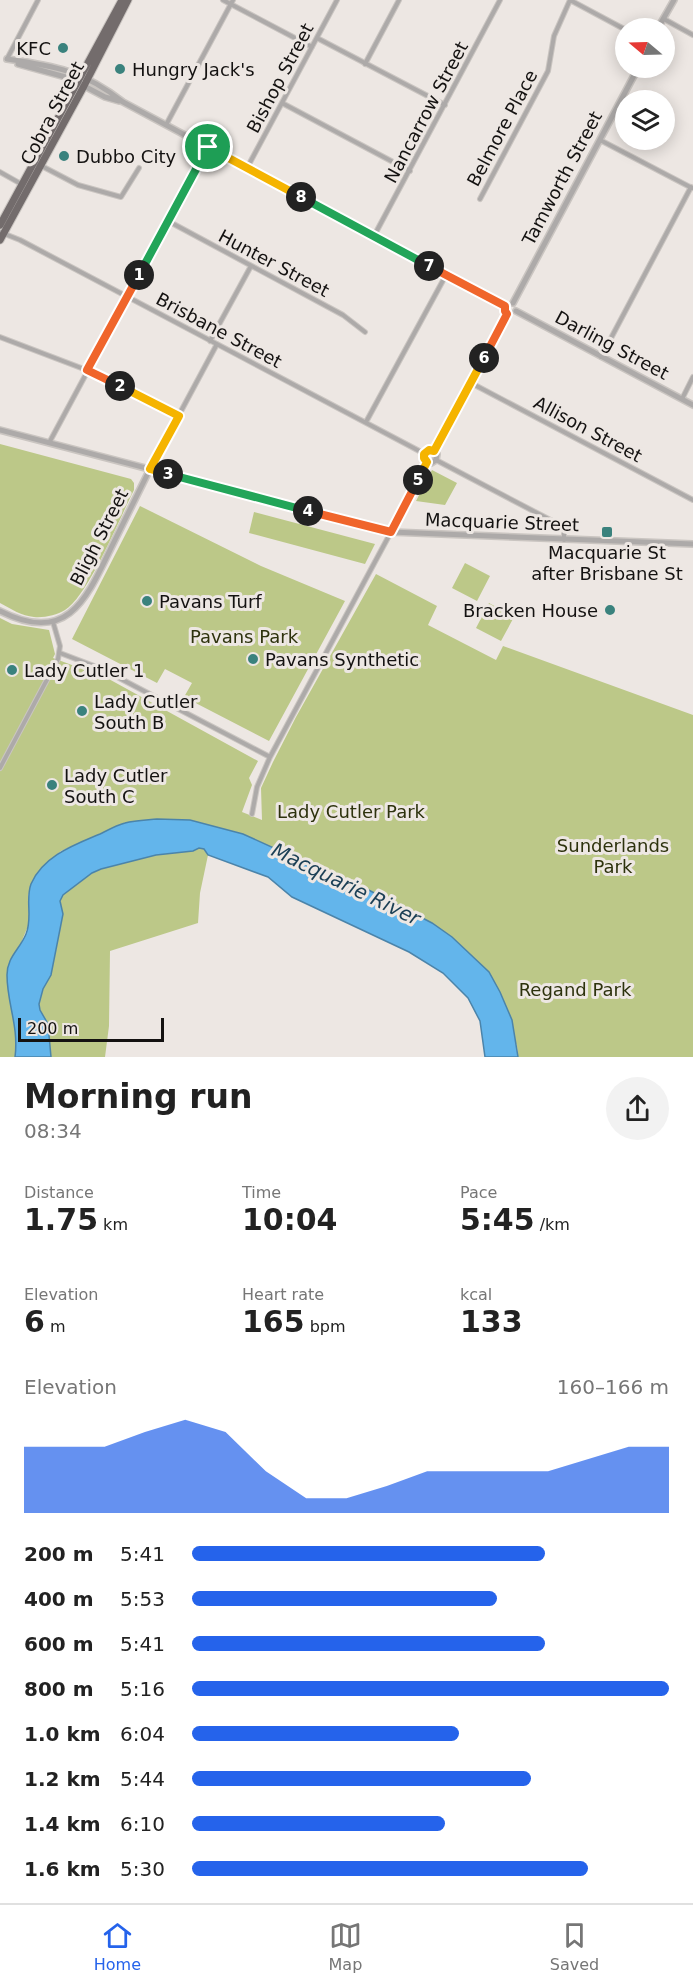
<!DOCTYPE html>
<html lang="en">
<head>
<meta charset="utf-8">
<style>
	:root { --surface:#fff; --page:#f2f2f2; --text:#222; --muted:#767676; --line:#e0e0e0; --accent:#2563eb }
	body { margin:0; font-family:"DejaVu Sans",sans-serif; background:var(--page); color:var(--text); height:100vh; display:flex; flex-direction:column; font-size:22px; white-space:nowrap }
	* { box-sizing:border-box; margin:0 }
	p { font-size:20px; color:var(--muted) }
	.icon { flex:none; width:33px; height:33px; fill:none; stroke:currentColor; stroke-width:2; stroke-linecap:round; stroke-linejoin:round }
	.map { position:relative; height:1057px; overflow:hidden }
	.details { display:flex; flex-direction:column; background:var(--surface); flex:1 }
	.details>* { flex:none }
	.needle { width:39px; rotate:289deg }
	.buttons { position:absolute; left:615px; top:18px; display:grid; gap:12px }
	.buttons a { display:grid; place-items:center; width:60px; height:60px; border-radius:50%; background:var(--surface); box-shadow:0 3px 15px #0003; font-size:30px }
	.scale { position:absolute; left:18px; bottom:15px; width:146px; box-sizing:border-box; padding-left:6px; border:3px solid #141211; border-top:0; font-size:16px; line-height:21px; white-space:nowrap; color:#141211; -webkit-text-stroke:4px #ede7e3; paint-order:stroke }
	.pin { position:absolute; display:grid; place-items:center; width:51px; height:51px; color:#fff; margin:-26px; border:3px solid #fff; border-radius:50%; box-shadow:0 2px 6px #0007 }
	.km { position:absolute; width:30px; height:30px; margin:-15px; border-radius:50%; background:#222; color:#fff; font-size:16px; line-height:30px; text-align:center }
	.round { display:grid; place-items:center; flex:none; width:63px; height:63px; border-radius:32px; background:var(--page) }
	.head { display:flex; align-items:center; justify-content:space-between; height:102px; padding:0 24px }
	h1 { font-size:33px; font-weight:800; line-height:45px }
	.metrics { display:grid; grid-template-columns:repeat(3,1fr); gap:9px; height:102px; padding:6px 24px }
	.metrics div { display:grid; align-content:center }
	.metrics b { font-size:30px; font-weight:800 }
	.metrics small { font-size:16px; font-weight:400 }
	.metrics p { font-size:16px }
	.chart { height:168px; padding:12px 24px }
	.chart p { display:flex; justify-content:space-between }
	.chart svg { width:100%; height:108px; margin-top:6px; fill:var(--accent); opacity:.7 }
	ul { padding:0 24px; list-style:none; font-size:20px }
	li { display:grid; grid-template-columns:96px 72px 1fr; align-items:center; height:45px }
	li i { height:15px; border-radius:8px; background:var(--accent) }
	.tab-bar { display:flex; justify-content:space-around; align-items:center; height:84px; border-top:2px solid var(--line); background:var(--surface); font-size:16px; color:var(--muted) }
	.tab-bar a { display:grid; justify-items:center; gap:3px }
	.tab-bar .current { color:var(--accent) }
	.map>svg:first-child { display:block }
	.green { fill:#bcc888 }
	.water { fill:#63b5eb; stroke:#4b84aa; stroke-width:1.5 }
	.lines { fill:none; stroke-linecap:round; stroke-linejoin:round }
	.minor-casing { stroke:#cac5c1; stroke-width:6 }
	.tertiary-casing { stroke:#cac5c1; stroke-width:8 }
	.trunk-casing { stroke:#cac5c1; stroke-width:9 }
	.minor { stroke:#adaaa9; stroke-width:4 }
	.tertiary { stroke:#adaaa9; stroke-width:5 }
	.trunk { stroke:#736c6c; stroke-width:7 }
	.split-1-casing { stroke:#fff; stroke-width:12 }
	.split-2-casing { stroke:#fff; stroke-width:12 }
	.split-3-casing { stroke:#fff; stroke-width:12 }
	.split-4-casing { stroke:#fff; stroke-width:12 }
	.split-5-casing { stroke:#fff; stroke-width:12 }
	.split-6-casing { stroke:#fff; stroke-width:12 }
	.split-7-casing { stroke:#fff; stroke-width:12 }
	.split-8-casing { stroke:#fff; stroke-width:12 }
	.split-9-casing { stroke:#fff; stroke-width:12 }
	.split-1 { stroke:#22a559; stroke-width:8 }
	.split-2 { stroke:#f0652b; stroke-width:8 }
	.split-3 { stroke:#f5b400; stroke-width:8 }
	.split-4 { stroke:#22a559; stroke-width:8 }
	.split-5 { stroke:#f0652b; stroke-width:8 }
	.split-6 { stroke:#f5b400; stroke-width:8 }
	.split-7 { stroke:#f0652b; stroke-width:8 }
	.split-8 { stroke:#22a559; stroke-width:8 }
	.split-9 { stroke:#f5b400; stroke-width:8 }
	.poi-dot { fill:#3a827d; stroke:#ede7e3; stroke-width:2 }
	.labels { text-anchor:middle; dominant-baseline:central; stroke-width:6; stroke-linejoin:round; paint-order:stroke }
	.poi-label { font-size:18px; fill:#141211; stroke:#ede7e3; text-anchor:start }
	.street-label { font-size:18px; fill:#141211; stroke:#ede7e3 }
	.park-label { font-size:18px; fill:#2d320d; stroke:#ede7e3 }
	.water-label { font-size:20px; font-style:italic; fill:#1b3f55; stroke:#ede7e3 }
</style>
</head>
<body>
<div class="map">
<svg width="693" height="1057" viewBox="0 0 693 1057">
	<rect width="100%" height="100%" fill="#ede7e3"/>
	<path class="green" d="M0,444L131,479L134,483V490C120,517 89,595 65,610C57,615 44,618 34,617C22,616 11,609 0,603Z
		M432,470L457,483L445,505L416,501Z
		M140,506L261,566L345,601L269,741L184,697L192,683L165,669L157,683L72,639Z
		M254,512L375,544L365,564L249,533Z
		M465,563L490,576L477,601L452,588Z
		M376,574L437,606L428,625L496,660L503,646L693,715V1057H518L517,1046L489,972L452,937L432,923L359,885L324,875L287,854L243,834L190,820L157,819L125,823L61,851L41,868L35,877L28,896L30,912L28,926L21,943L11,1001L17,1034L15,1057H0V618L12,624L49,630L55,654L53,658L107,678L258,761L249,778L252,785L242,812L262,820L261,788L273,762L296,717Z
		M489,603L514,617L501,641L476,628Z
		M199,848L204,849L208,855L200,893L198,923L110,951L109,1026L105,1057H51L48,1024L40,1010L39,1004L43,989L51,975L63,914L60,900L63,895L92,873L101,869L156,855L193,851Z"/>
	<path class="water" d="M157,819L190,820L243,834L287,854L324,875L359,885L432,923L452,937L489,972L500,992L512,1020L518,1057H485L480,1021L468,998L443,973L409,952L292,897L268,877L208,855L204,849L199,848L193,851L156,855L101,869L92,873L63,895L60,901L63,914L51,975L43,989L39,1004L40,1010L48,1024L51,1057H15C19,1026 7,1004 7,975C7,957 20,949 26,934C33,918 25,900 31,884C43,856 74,845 100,834C108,830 117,825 125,823C135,820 147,820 157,819Z"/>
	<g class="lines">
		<g class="minor-casing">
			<path id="minor" d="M223,0L312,47
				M570,0L626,30
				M664,19L693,35
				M317,38L445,105
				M7,59L38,0
				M365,64L399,0
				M282,103L410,171
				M166,125L233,0
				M600,140L692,188
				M34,162L78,185L121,197L139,168
				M247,168L337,0
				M0,172L23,185
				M480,199L548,71L554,36L570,0
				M168,221L343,315L365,332
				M0,232L20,240L425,454
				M374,236L500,0
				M0,337L97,374L179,416
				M210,341L251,266
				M601,357L691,187
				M471,383L693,500
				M682,399L693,377
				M366,422L446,275
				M49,443L208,147
				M436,460L558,524L564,531V540
				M150,469L217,344
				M60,653L102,669L270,757
				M0,768L58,659L60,646L53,622
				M252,814L257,787L270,757L391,532"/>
		</g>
		<g class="tertiary-casing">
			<path id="tertiary" d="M658,28L674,0
				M7,59C55,66 84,71 123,102L505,306
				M18,64L69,78L105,97L119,101
				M513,303L638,68
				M516,311L693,405
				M0,430L391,532L693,544
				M434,451L507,314
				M427,462L431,463L436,460L437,454L434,451
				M427,462L424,459L425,454L427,451H434
				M391,532L427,462
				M0,611C67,645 86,600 111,548C124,522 137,495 150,469"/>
		</g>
		<g class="trunk-casing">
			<path id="trunk" d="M0,225L122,0
				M0,240L84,86L128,0"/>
		</g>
		<use href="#minor" class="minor"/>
		<use href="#tertiary" class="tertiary"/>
		<use href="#trunk" class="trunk"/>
	</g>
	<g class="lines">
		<g class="split-1-casing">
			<path id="split-1" d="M139,275L208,147"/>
		</g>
		<g class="split-2-casing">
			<path id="split-2" d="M120,386L87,370L139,275"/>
		</g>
		<g class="split-3-casing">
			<path id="split-3" d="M120,386L179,416L150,469L168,474"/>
		</g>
		<g class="split-4-casing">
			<path id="split-4" d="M168,474L308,511"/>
		</g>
		<g class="split-5-casing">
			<path id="split-5" d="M308,511L391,532L418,480"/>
		</g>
		<g class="split-6-casing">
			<path id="split-6" d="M418,480L427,462L424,458V454L429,450L434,451L484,358"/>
		</g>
		<g class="split-7-casing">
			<path id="split-7" d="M429,266L505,306V311L507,314L484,358"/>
		</g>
		<g class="split-8-casing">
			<path id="split-8" d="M301,197L429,266"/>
		</g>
		<g class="split-9-casing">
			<path id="split-9" d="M208,147L301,197"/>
		</g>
		<use href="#split-1" class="split-1"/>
		<use href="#split-2" class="split-2"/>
		<use href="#split-3" class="split-3"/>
		<use href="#split-4" class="split-4"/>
		<use href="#split-5" class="split-5"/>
		<use href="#split-6" class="split-6"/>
		<use href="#split-7" class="split-7"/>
		<use href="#split-8" class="split-8"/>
		<use href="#split-9" class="split-9"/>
	</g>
	<g class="poi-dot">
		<circle cx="63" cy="48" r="6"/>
		<circle cx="120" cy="69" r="6"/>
		<circle cx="64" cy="156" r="6"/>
		<rect x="601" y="526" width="12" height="12" rx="3"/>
		<circle cx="147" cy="601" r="6"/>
		<circle cx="610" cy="610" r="6"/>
		<circle cx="253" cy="659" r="6"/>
		<circle cx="12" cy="670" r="6"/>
		<circle cx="82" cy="711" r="6"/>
		<circle cx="52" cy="785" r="6"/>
	</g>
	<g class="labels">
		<g class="poi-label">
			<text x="51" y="48" text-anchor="end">KFC</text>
			<text x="132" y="69">Hungry Jack's</text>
			<text x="76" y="156">Dubbo City</text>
			<text x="607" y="552" text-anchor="middle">Macquarie St<tspan x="607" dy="21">after Brisbane St</tspan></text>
			<text x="159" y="601">Pavans Turf</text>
			<text x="598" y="610" text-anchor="end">Bracken House</text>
			<text x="265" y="659">Pavans Synthetic</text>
			<text x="24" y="670">Lady Cutler 1</text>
			<text x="94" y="701">Lady Cutler<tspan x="94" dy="21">South B</tspan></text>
			<text x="64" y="775">Lady Cutler<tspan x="64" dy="21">South C</tspan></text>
		</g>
		<g class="street-label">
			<text transform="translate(280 78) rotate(-62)">Bishop Street</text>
			<text transform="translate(426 112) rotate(-62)">Nancarrow Street</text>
			<text transform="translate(52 113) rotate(-62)">Cobra Street</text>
			<text transform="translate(502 128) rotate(-62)">Belmore Place</text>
			<text transform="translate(562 178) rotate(-62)">Tamworth Street</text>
			<text transform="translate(274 263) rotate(28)">Hunter Street</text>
			<text transform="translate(219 330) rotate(28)">Brisbane Street</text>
			<text transform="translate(612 345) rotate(28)">Darling Street</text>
			<text transform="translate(588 429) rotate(28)">Allison Street</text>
			<text transform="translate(502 522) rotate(2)">Macquarie Street</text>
			<text transform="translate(99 537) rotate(-63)">Bligh Street</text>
		</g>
		<g class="park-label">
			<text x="244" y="636">Pavans Park</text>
			<text x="351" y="811">Lady Cutler Park</text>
			<text x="613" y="845">Sunderlands<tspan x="613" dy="21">Park</tspan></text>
			<text x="575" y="989">Regand Park</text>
		</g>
		<g class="water-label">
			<text transform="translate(346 884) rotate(26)">Macquarie River</text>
		</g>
	</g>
</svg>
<div class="buttons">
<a><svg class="needle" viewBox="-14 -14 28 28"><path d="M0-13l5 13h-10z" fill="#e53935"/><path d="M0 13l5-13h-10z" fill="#767676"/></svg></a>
<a><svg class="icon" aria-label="layers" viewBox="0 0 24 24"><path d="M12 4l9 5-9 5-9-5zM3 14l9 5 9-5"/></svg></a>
</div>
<div class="scale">200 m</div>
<div class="pin" style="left:208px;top:147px;background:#1e9e55"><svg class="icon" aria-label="arrive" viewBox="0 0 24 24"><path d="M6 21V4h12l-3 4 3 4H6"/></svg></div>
<b class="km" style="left:139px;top:275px">1</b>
<b class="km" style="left:120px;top:386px">2</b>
<b class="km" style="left:168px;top:474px">3</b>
<b class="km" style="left:308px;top:511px">4</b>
<b class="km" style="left:418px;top:480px">5</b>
<b class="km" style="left:484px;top:358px">6</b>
<b class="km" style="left:429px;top:266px">7</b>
<b class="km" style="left:301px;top:197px">8</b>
</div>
<section class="details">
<div class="head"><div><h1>Morning run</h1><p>08:34</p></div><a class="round"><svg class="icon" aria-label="share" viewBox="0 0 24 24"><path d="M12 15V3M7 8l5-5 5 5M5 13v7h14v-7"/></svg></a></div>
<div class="metrics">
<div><p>Distance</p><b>1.75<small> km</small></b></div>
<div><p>Time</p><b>10:04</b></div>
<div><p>Pace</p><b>5:45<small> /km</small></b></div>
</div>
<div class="metrics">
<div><p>Elevation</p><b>6<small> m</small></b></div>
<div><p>Heart rate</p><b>165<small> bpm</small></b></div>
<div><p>kcal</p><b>133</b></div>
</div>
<div class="chart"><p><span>Elevation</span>160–166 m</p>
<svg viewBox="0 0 160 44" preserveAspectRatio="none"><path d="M0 44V17L10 17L20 17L30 11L40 6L50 11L60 27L70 38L80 38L90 33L100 27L110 27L120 27L130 27L140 22L150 17L160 17V44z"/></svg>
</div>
<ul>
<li><b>200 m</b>5:41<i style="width:74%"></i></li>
<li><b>400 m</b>5:53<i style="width:64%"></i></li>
<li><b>600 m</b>5:41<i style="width:74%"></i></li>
<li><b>800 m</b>5:16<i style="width:100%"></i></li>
<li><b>1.0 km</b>6:04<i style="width:56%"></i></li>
<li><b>1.2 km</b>5:44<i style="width:71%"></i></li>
<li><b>1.4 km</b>6:10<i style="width:53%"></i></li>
<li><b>1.6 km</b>5:30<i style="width:83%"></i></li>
</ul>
</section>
<nav class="tab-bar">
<a class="current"><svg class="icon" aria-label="home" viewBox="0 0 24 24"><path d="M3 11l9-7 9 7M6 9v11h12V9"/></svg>Home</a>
<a><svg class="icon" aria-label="map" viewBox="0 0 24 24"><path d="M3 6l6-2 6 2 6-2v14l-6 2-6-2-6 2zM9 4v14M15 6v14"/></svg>Map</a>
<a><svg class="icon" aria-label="saved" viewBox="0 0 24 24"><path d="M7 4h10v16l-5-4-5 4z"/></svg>Saved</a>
</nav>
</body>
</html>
